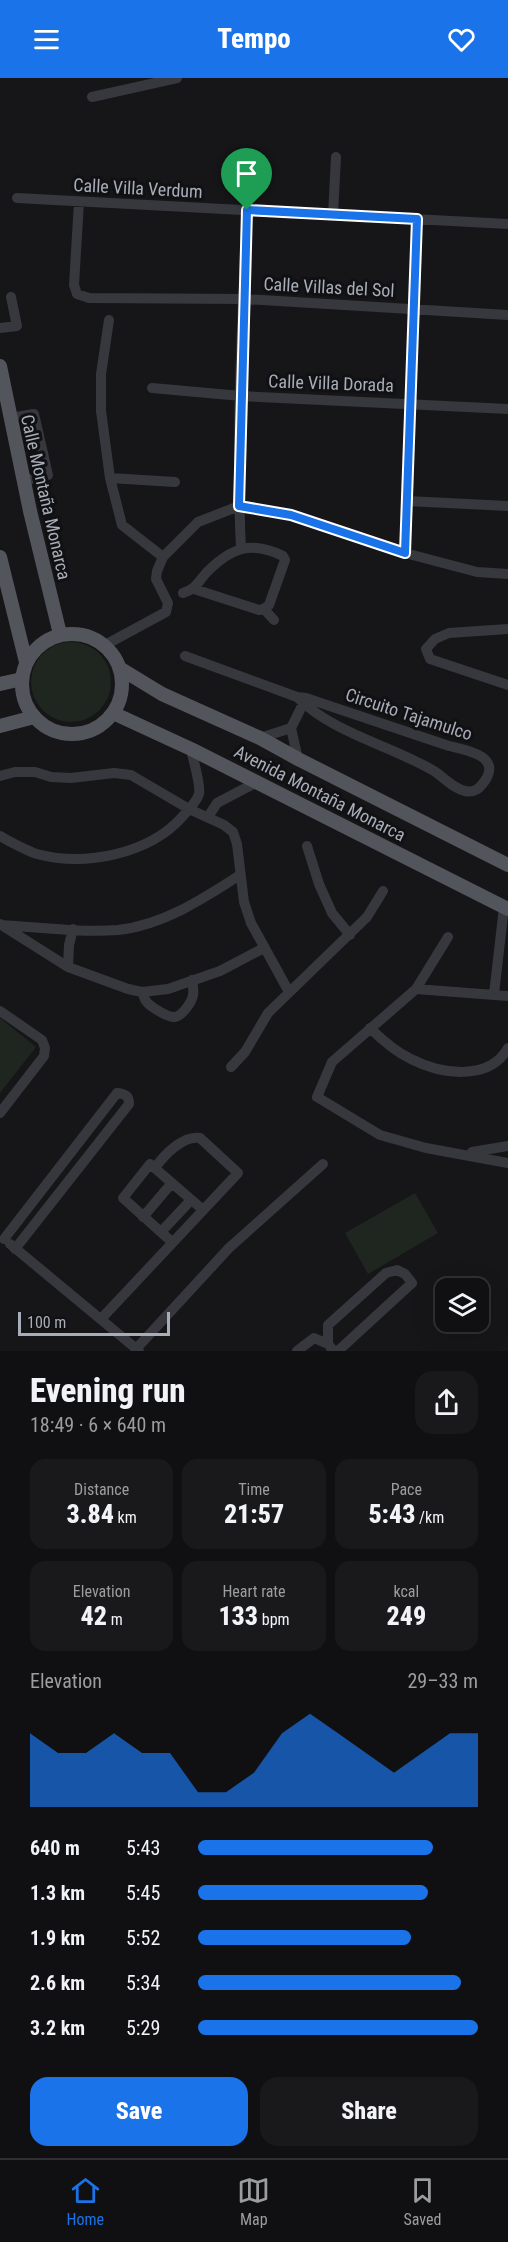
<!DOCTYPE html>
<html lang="en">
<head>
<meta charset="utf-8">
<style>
	:root { --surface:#101012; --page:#19191b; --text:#f1f3f6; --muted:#9c9d9f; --line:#303032; --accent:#1a73e8 }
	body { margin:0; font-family:"Roboto Condensed",sans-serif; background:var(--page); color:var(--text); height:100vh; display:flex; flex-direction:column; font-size:22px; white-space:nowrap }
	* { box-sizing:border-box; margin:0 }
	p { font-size:20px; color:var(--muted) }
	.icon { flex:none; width:33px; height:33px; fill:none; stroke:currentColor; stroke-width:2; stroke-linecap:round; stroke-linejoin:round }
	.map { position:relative; height:1273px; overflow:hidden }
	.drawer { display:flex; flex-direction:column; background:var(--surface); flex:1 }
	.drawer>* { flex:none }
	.tools { position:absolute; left:435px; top:1200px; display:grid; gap:12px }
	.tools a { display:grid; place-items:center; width:54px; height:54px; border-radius:12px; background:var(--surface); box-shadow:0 6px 24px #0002,0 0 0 2px var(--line); font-size:30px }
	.scale { position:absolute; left:18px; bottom:15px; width:152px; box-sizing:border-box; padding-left:6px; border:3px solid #a7adb9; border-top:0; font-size:16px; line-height:21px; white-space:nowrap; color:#a7adb9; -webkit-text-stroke:4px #111113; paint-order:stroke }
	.pin { position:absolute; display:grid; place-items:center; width:51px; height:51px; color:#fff; margin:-62px -26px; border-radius:50% 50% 50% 0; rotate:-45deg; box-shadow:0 0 6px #0007 }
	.pin .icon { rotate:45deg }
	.round { display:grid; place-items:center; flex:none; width:63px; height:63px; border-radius:18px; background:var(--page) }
	.summary { display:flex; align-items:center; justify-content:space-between; height:102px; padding:0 30px }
	h1 { font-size:33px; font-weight:800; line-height:45px }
	.stats { display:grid; grid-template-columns:repeat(3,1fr); gap:9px; height:102px; padding:6px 30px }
	.stats div { display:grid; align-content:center; border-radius:15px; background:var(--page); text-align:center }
	.stats b { font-size:26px; font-weight:800 }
	.stats small { font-size:16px; font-weight:400 }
	.stats p { font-size:16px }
	.chart { height:168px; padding:12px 30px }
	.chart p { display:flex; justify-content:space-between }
	.chart svg { width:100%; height:108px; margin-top:6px; fill:var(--accent); opacity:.7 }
	.action { display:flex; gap:12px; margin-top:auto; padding:12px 30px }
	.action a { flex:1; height:69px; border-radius:18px; background:var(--accent); color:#fff; font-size:24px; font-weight:800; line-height:69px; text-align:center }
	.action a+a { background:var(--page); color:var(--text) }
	ul { padding:0 30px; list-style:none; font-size:20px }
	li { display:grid; grid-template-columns:96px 72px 1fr; align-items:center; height:45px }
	li i { height:15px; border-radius:8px; background:var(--accent) }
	header { display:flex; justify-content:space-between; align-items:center; height:78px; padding:0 30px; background:var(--accent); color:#fff; font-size:27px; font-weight:800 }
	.tab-bar { display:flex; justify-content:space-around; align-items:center; height:84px; border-top:2px solid var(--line); background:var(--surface); font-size:16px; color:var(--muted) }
	.tab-bar a { display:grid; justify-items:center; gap:3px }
	.tab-bar .active { color:var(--accent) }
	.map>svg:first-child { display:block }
	.green { fill:#1e261f }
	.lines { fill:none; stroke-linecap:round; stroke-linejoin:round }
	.minor { stroke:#37383d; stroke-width:10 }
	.major { stroke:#53555d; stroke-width:14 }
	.route-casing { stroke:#fff; stroke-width:12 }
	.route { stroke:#1a73e8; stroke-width:8 }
	.labels { text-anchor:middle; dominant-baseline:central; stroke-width:6; stroke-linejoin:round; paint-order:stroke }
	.street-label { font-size:18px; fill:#a7adb9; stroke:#111113 }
</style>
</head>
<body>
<header><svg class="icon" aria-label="menu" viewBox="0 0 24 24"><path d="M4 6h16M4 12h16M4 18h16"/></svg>Tempo<svg class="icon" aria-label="heart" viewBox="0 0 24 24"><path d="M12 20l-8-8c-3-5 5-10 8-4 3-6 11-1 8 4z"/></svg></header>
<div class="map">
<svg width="508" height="1273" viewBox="0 0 508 1273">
	<rect width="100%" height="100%" fill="#161618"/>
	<path class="green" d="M31 604a40 40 0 1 1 80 0a40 40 0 1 1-80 0Z
		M0,940L36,969L0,1015Z
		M415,1115L438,1155L368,1196L345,1155Z"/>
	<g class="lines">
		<path class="minor" d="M92,19L177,0
			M17,120L508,146
			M79,124L74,207L77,216L89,220L244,221L508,237
			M333,137L336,79
			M109,242L101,296V333L110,400L122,447L163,479
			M0,250L17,248L11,219
			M152,310L241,318L508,331
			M10,340L34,336L48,397L23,403
			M110,400L175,404
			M407,423L508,428
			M241,471C235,345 244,213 249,87
			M405,475L417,141
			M194,511L259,532L264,531L269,527L285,482L283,478
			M183,515C197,510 197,505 207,494C231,470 251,462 283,478
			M264,531L274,542
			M508,551L449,555L435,561L426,571L430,581L508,607
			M105,567L166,534L168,525L156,501L157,493L163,479L198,444L239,428L291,437L405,475L477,494L508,496
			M185,578L297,619L306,620L449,668C466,672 503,678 484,704C479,711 474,715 465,713C452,710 445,700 434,693C390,667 334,656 297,619
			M260,660L291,650
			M298,681L291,650L306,620
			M0,698L15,694H35L51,699L71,700L114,695L131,697L189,731L224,747L233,754L237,766L244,824L251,845L289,914
			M208,739L217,725L257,704
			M0,758C11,764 25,772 37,776C85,789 150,776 183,738C189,731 196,725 199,716C201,706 193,682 191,671
			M307,768L319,806L332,835L350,857
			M0,846L68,889L128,911L142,914L168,911L220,893L264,870
			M1,847C39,849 80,855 118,852C163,847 203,821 240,797
			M448,859L416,911L332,984L317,1019L380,1057L426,1070L508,1085
			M68,889L69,867L73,851
			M416,911L508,918
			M142,914C143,915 145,923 146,923C150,929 169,940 175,939C182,938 192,924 193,917C194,912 193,907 192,902
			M494,916L504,829
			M0,933L42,962L45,970L44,978L0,1035
			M370,950C382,962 396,974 411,981C440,996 489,1004 508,970
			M231,989L245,974L268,935L367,839L383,813
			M472,1074L508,1068
			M143,1139L171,1106
			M161,1154L191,1122
			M4,1161L117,1015C126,1016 129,1018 129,1026L15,1171
			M172,1164L123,1120L150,1086L202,1131
			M10,1166L139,1273
			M101,1241L238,1095L200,1060C183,1057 164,1077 155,1090
			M328,1266V1247L386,1195L397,1192L405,1196L412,1205L338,1273
			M136,1271L229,1170L323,1086
			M297,1273L314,1260L328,1266L332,1271"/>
		<path class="major" d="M0,288L30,433L60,556
			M0,479L26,584
			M22 606a50 50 0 1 1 100 0a50 50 0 1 1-100 0Z
			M121,591L162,616L260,660L298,681L508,787
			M0,606L22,601
			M113,635L191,671L508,831
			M0,648L34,639"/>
	</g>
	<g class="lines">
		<g class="route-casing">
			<path id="route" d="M247,132L417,141L405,475L291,437L239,428Z"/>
		</g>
		<use href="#route" class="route"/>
	</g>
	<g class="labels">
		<g class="street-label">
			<text transform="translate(138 110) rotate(3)">Calle Villa Verdum</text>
			<text transform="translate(329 209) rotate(3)">Calle Villas del Sol</text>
			<text transform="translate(331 305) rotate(2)">Calle Villa Dorada</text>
			<text transform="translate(46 419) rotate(77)">Calle Montaña Monarca</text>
			<text transform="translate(409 636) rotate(18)">Circuito Tajamulco</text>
			<text transform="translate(320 715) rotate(27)">Avenida Montaña Monarca</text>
		</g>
	</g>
</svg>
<div class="tools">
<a><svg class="icon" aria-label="layers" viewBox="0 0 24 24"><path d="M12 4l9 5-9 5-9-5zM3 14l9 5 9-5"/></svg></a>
</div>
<div class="scale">100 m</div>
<div class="pin" style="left:247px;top:132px;background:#1e9e55"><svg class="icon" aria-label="arrive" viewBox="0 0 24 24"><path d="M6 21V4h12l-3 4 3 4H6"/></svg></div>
</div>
<section class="drawer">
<div class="summary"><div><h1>Evening run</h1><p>18:49 · 6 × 640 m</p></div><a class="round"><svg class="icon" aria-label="share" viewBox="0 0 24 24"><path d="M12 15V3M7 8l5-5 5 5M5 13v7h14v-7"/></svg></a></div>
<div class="stats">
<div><p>Distance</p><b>3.84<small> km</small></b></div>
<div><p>Time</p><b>21:57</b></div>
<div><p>Pace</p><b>5:43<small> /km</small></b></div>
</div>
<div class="stats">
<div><p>Elevation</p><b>42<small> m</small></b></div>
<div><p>Heart rate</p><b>133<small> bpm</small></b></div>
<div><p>kcal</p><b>249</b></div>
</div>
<div class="chart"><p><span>Elevation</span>29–33 m</p>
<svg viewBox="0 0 160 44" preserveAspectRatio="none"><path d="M0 44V14L10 22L20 22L30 14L40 22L50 22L60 38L70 38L80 30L90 14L100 6L110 14L120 22L130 30L140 22L150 14L160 14V44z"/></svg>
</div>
<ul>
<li><b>640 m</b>5:43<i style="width:84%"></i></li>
<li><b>1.3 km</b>5:45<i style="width:82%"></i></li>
<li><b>1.9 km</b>5:52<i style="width:76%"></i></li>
<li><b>2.6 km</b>5:34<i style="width:94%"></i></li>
<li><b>3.2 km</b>5:29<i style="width:100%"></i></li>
</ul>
<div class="action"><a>Save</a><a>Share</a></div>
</section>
<nav class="tab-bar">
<a class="active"><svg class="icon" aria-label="home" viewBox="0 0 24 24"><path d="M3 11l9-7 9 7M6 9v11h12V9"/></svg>Home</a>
<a><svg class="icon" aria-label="map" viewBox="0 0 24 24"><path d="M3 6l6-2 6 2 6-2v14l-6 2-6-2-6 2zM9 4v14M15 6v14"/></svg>Map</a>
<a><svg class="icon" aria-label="saved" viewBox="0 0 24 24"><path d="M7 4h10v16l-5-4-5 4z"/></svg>Saved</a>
</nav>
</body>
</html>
